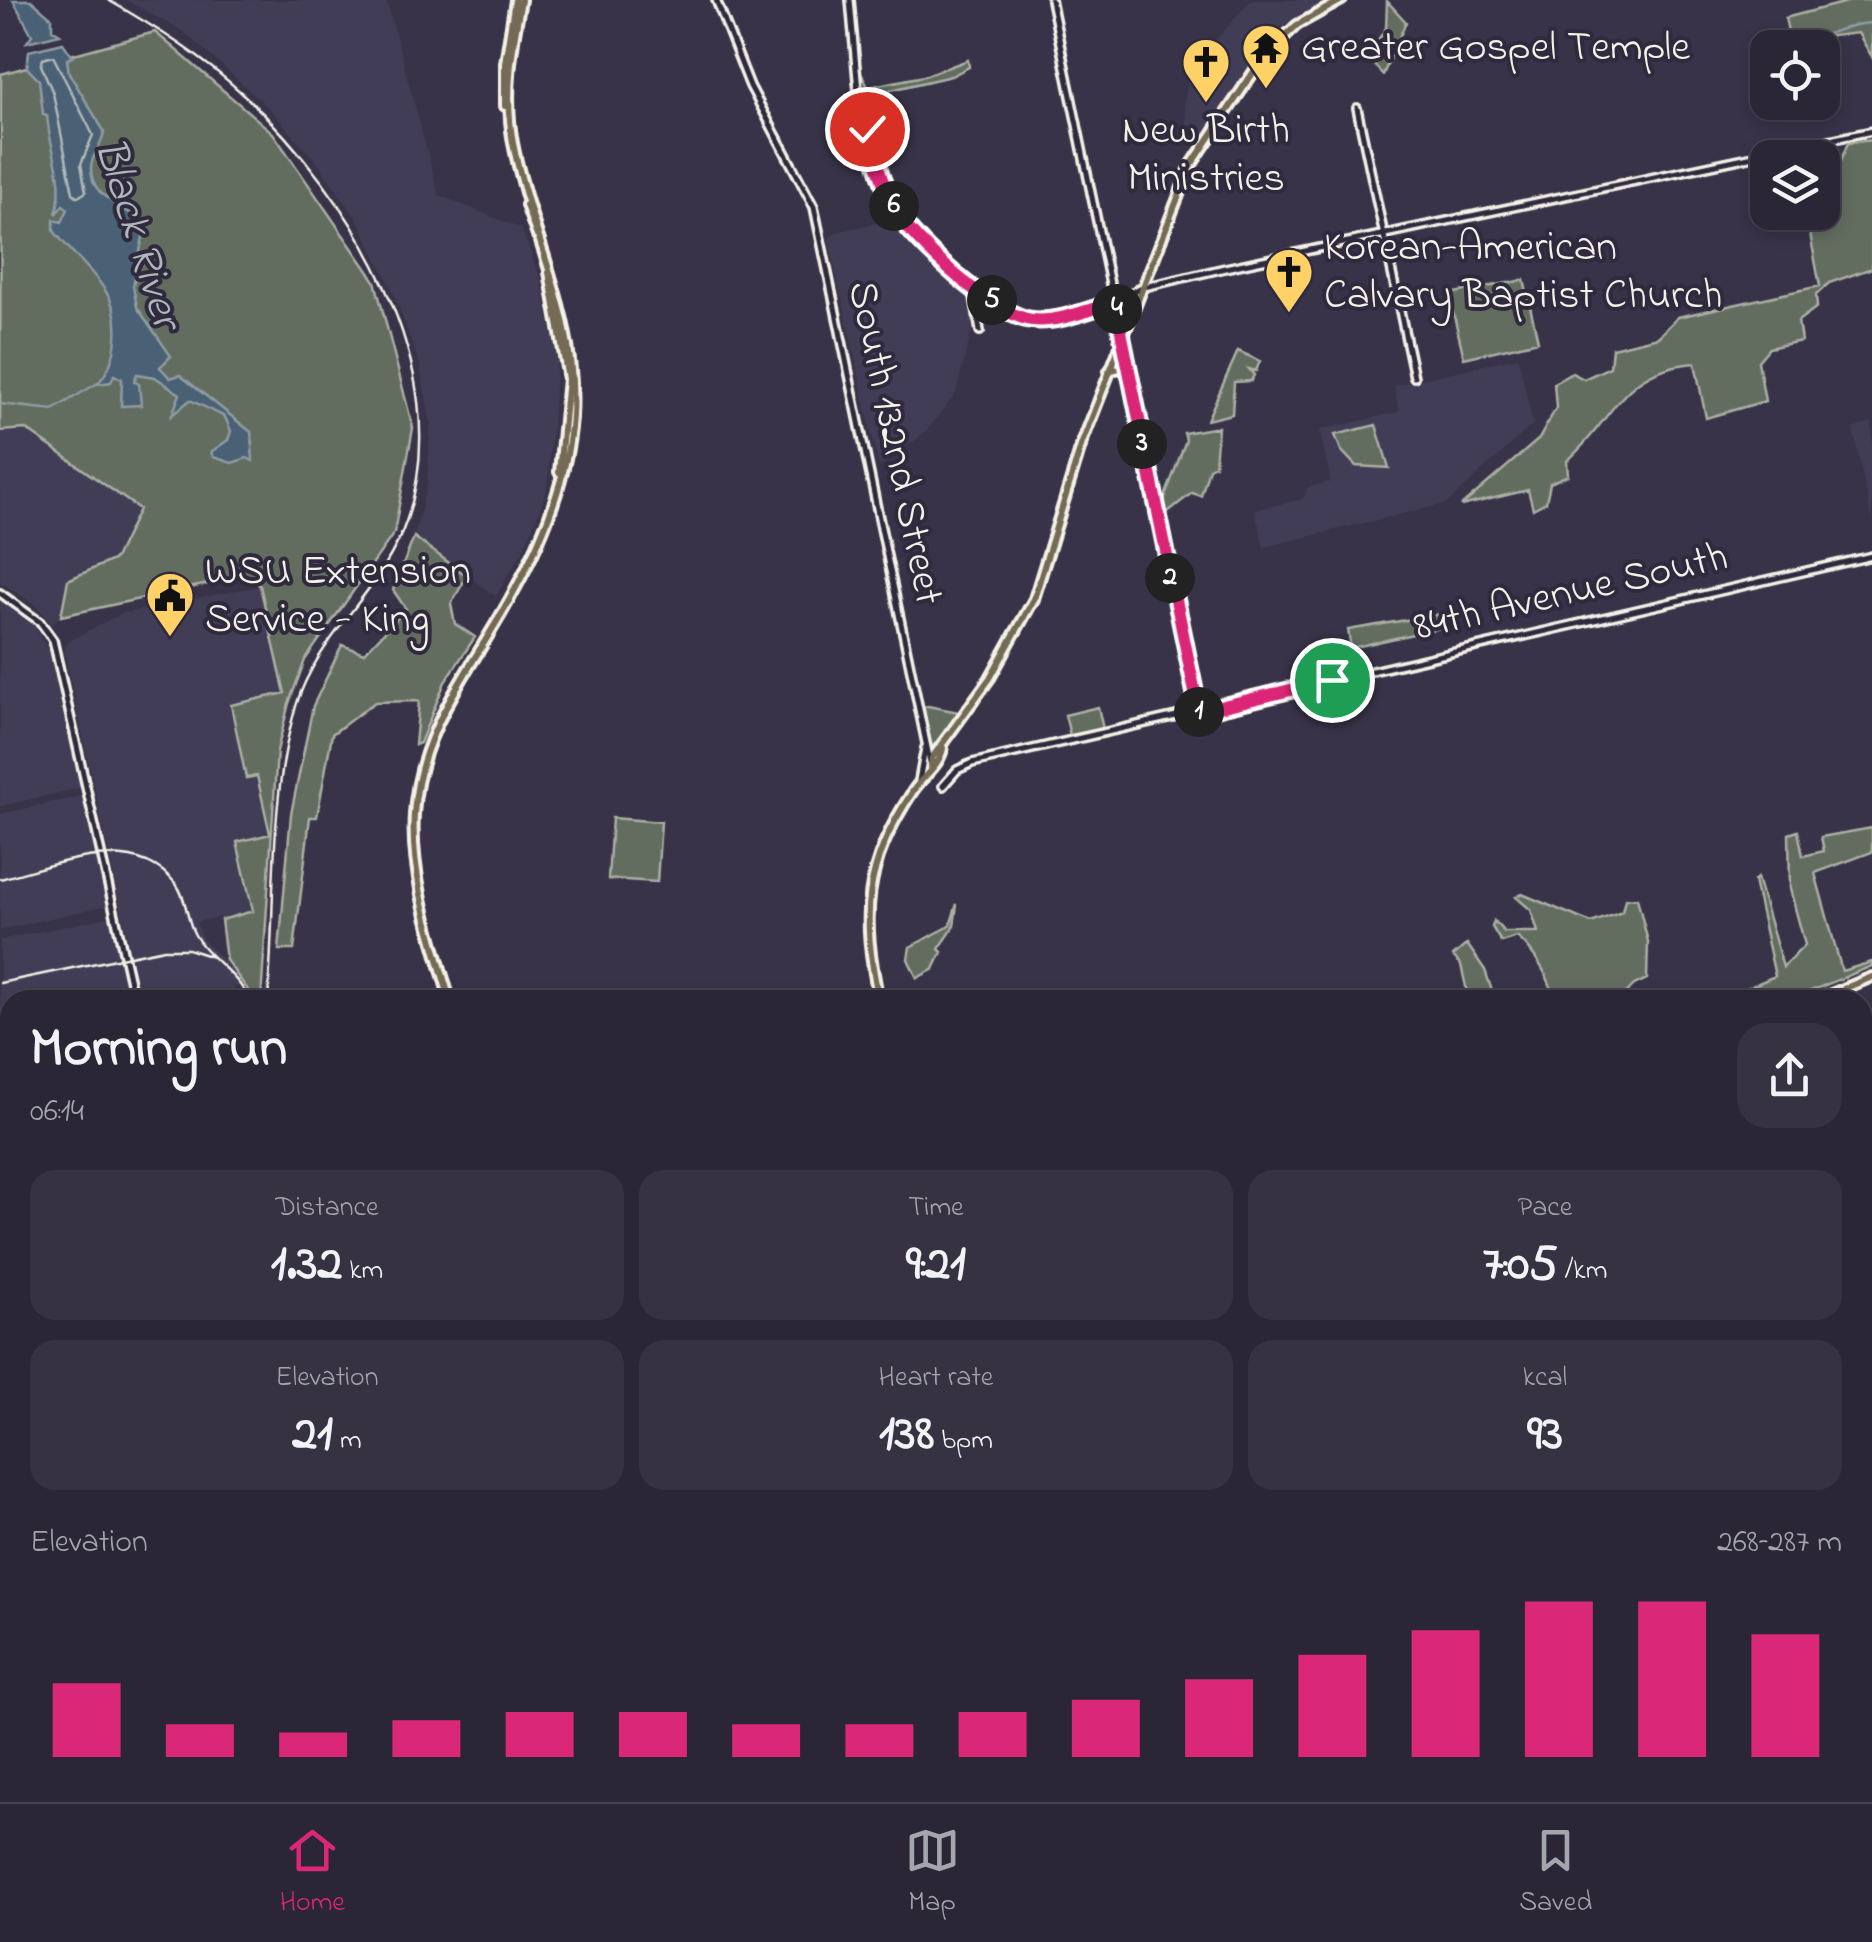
<!DOCTYPE html>
<html lang="en">
<head>
<meta charset="utf-8">
<style>
	:root { --surface:#2a2636; --page:#363242; --text:#f1f3f6; --muted:#a5a5ad; --line:#464351; --accent:#db2777 }
	body { margin:0; font-family:"Indie Flower",sans-serif; background:var(--page); color:var(--text); height:100vh; display:flex; flex-direction:column; font-size:38px; white-space:nowrap }
	* { box-sizing:border-box; margin:0 }
	p { font-size:32px; color:var(--muted) }
	.icon { flex:none; width:55px; height:55px; fill:none; stroke:currentColor; stroke-width:2; stroke-linecap:round; stroke-linejoin:round }
	.map { position:relative; flex:1; overflow:hidden }
	.drawer { position:absolute; left:0px; top:990px; width:1872px; height:812px; display:flex; flex-direction:column; background:var(--surface); border-radius:30px 30px 0 0; box-shadow:0 5px 15px #0003,0 0 0 2px var(--line) }
	.drawer>* { flex:none }
	.buttons { position:absolute; left:1750px; top:30px; display:grid; gap:20px }
	.buttons a { display:grid; place-items:center; width:90px; height:90px; border-radius:20px; background:var(--surface); box-shadow:0 5px 15px #0003,0 0 0 2px var(--line); font-size:50px }
	.pin { position:absolute; display:grid; place-items:center; width:85px; height:85px; color:#fff; margin:-42px; border:5px solid #fff; border-radius:50%; box-shadow:0 2px 10px #0007 }
	.km { position:absolute; width:50px; height:50px; margin:-25px; border-radius:50%; background:#222; color:#fff; font-size:28px; line-height:50px; text-align:center }
	.round { display:grid; place-items:center; flex:none; width:105px; height:105px; border-radius:30px; background:var(--page) }
	.overview { display:flex; align-items:center; justify-content:space-between; height:170px; padding:0 30px }
	h1 { font-size:55px; font-weight:800; line-height:75px }
	.figures { display:grid; grid-template-columns:repeat(3,1fr); gap:15px; height:170px; padding:10px 30px }
	.figures div { display:grid; align-content:center; border-radius:25px; background:var(--page); text-align:center }
	.figures b { font-size:50px; font-weight:800 }
	.figures small { font-size:28px; font-weight:400 }
	.figures p { font-size:28px }
	.chart { height:280px; padding:20px 30px }
	.chart p { display:flex; justify-content:space-between }
	.chart svg { width:100%; height:180px; margin-top:10px; stroke:var(--accent); stroke-width:6 }
	.menu { display:flex; justify-content:space-around; align-items:center; height:140px; border-top:2px solid var(--line); background:var(--surface); font-size:28px; color:var(--muted) }
	.menu a { display:grid; justify-items:center; gap:5px }
	.menu .on { color:var(--accent) }
	.map>svg:first-child { display:block }
	.built { fill:#433e56 }
	.green { fill:#626d61; stroke:#abafa4; stroke-width:2.5 }
	.water { fill:#4a6175; stroke:#8e9ba3; stroke-width:2.5 }
	.lines { fill:none; stroke-linecap:round; stroke-linejoin:round }
	.shore { stroke:#b0b7ba; stroke-width:2.5 }
	.stream { stroke:#8e9ba3; stroke-width:2.5 }
	.taxiway { stroke:#969298; stroke-width:12 }
	.runway { stroke:#969298; stroke-width:30 }
	.minor-casing { stroke:#f4f1e8; stroke-width:12 }
	.major-casing { stroke:#f4f1e8; stroke-width:14 }
	.highway-casing { stroke:#f4f1e8; stroke-width:16 }
	.minor { stroke:#2f2a3d; stroke-width:5 }
	.major { stroke:#746b55; stroke-width:6 }
	.highway { stroke:#746b55; stroke-width:9 }
	.rail { stroke:#f4f1e8; stroke-width:2.5 }
	.route-casing { stroke:#fff; stroke-width:20 }
	.route { stroke:#db2777; stroke-width:12 }
	.labels { text-anchor:middle; dominant-baseline:central; stroke-width:8; stroke-linejoin:round; paint-order:stroke }
	.poi-label { font-size:42px; fill:#f4f1e8; stroke:#2f2a3d; text-anchor:start }
	.street-label { font-size:42px; fill:#f4f1e8; stroke:#2f2a3d }
	.water-label { font-size:45px; font-style:italic; fill:#b0b7ba; stroke:#2f2a3d }
</style>
</head>
<body>
<div class="map">
<svg width="1872" height="1802" viewBox="0 0 1872 1802">
	<rect width="100%" height="100%" fill="#383348"/>
	<filter id="ink" filterUnits="userSpaceOnUse"><feTurbulence type="fractalNoise" baseFrequency=".01" numOctaves="2"/><feDisplacementMap in="SourceGraphic" scale="20" xChannelSelector="R" yChannelSelector="G"/><feConvolveMatrix kernelMatrix="1 2 1 2 8 2 1 2 1" color-interpolation-filters="sRGB"/></filter>
	<g filter="url(#ink)">
		<path class="built" d="M126,0H386L439,195L521,229L541,280L557,360L547,490L524,549L496,596L414,537L427,484L431,425L420,364L390,284L359,222L317,162L268,107L184,32Z
			M1251,0H1326L1283,25L1202,135L1189,140L1184,103L1190,69Z
			M895,219L966,287L974,321L956,393L926,432L879,467L829,240L836,232Z
			M1518,357L1533,424L1448,503L1264,547L1255,510L1303,499L1308,487L1331,482L1320,430L1399,412L1394,386Z
			M1872,422V521L1853,429Z
			M26,429L139,509L115,559L68,580L61,616L52,624L35,604L0,582V431Z
			M260,586L286,685L283,692L229,705L239,752L249,750L268,833L236,841L251,911L196,922L203,940L244,982L226,995L227,1000H141L64,650L69,641L123,613Z
			M0,601L32,623L49,651L80,788L0,806Z
			M82,796L107,905L0,930V814Z
			M109,917L129,1000H10V1203L0,1206V940Z
			M1862,1014L1866,1023L1872,1021V1263L1863,1267Z
			M10,1220V1465L0,1446V1222Z
			M1872,1340V1638L1863,1639L1862,1345Z
			M0,1513L10,1517V1673L0,1668Z
			M1872,1652V1802H1767L1764,1793L1862,1792L1863,1654Z
			M10,1689V1792L162,1793L168,1802H0V1699Z
			M182,1793H318L321,1802H189Z"/>
		<path class="green" d="M1854,0H1872V57L1858,33L1797,40L1789,36L1785,18Z
			M1387,1L1406,22L1383,75L1367,57L1386,28Z
			M155,32L273,133L375,281L413,428L394,533L305,660L289,703L277,751L261,1000H255L226,960L221,920L253,911L237,842L270,834L257,776L246,778L231,705L285,693L260,586L249,575L61,616L68,580L115,559L139,509L26,429L0,431L1,74Z
			M968,60L969,67L951,76L861,97V72L868,87L924,76Z
			M1872,140V268L1829,283L1816,295L1817,307L1798,321L1801,341L1769,348L1758,361L1765,401L1706,418L1695,363C1620,369 1615,419 1567,461L1568,475L1550,483L1546,502L1533,509L1528,490L1461,506L1539,439L1556,408L1554,383L1572,373L1584,379L1610,367L1612,348L1658,337L1678,317L1820,286L1806,213L1822,212L1823,175L1839,164L1848,143Z
			M1524,280L1538,341L1464,358L1449,294Z
			M1238,351L1260,361L1256,371L1249,369L1254,375L1251,381L1234,382L1232,414L1207,420Z
			M1376,425L1389,468L1356,466L1341,450L1335,435Z
			M1218,427L1215,465L1209,468L1201,496L1192,493L1164,515L1162,505L1186,440L1184,433Z
			M414,537L467,576L451,604L455,624L475,637L445,682L420,743L415,745L419,701L375,702L332,734L317,817H310L294,950H279L291,814L313,706L342,645L364,653L406,609L393,590Z
			M1441,614L1444,627L1351,648L1348,630Z
			M928,706L959,712L932,752L923,707Z
			M1098,707L1103,729L1070,735L1065,715Z
			M612,818L661,822L657,882L608,879Z
			M1872,828V852L1815,873L1842,971L1872,962V966L1789,1000H1719L1775,976L1754,881L1757,878L1783,967L1805,945L1790,889L1789,834L1798,831L1803,856L1824,851L1821,837Z
			M1522,894L1591,923L1622,912L1625,899L1637,898L1648,942L1647,979L1634,985L1620,1000H1554C1552,980 1533,950 1517,937L1501,942L1492,927L1494,921L1504,932H1538L1531,910L1516,897Z
			M957,904L954,927L939,949L942,952L934,969L917,978L908,959L910,947L950,926Z
			M1467,944L1485,970L1495,1000H1469L1461,965L1453,956Z"/>
		<path class="water" d="M13,0H31L52,18V29L60,34L27,42L32,35Z
			M63,43L73,57L67,59L69,73L104,131C103,144 91,155 91,168C91,202 128,204 145,227L133,286L137,307L171,356L160,367L170,378L180,375L251,432L253,461L247,458L232,463L213,457L211,452L228,440L231,431L225,417L190,400L172,415L180,394L155,377L137,374L134,381L139,384L141,405L121,406L122,379L114,375L111,382L97,384C119,362 123,316 105,290C91,268 69,251 54,231V220L62,222L68,209L63,205L56,214C67,177 49,151 47,115L43,114L39,80L27,68L29,51Z"/>
		<g class="lines">
			<path class="shore" d="M53,56L93,135L81,164L86,192L78,197L73,193L53,93L41,65L43,59Z"/>
			<path class="stream" d="M1787,48C1817,42 1840,24 1872,23
				M0,404L53,410L96,384"/>
			<path class="taxiway" d="M1862,1103L1872,1100
				M1862,1134L1872,1137
				M1862,1234L1872,1216"/>
			<path class="runway" d="M1862,1170L1872,1167"/>
			<g class="minor-casing">
				<path id="minor" d="M716,0L750,86L814,207L930,762
					M850,0L858,91L892,203L910,230L973,287L1013,313L1038,320L1115,302L1140,288L1225,268L1872,131
					M1051,0L1199,712
					M1357,108L1414,377
					M973,290L980,331
					M0,593L40,622L53,640L134,1000
					M919,781L925,748
					M943,786L957,770L972,763L1872,556
					M0,1215L10,1213
					M324,1792L326,1802
					M666,1792L669,1802
					M1756,1792L1759,1802"/>
			</g>
			<g class="major-casing">
				<path id="major" d="M505,106V63L515,0
					M526,205L537,236
					M549,272L568,379L559,472
					M1109,371L1119,368L1129,372
					M931,766L932,758L990,678L1034,599L1082,443L1190,167L1265,55L1297,25L1342,0
					M450,1000C433,940 410,877 414,814C419,727 473,668 512,595C542,541 568,478 572,416C578,317 531,237 513,143C504,94 512,48 521,0
					M879,1000C861,914 863,867 913,791C922,777 941,764 943,748
					M1817,1000L1872,977
					M0,1469L10,1489
					M1862,1647L1872,1645
					M166,1792L173,1802
					M175,1792L181,1802
					M785,1792L787,1802
					M905,1792L907,1802
					M1473,1792L1475,1802
					M1364,1802L1365,1792"/>
			</g>
			<g class="highway-casing">
				<path id="highway" d="M0,1496L7,1495
					M0,1505L10,1503"/>
			</g>
			<use href="#minor" class="minor"/>
			<use href="#major" class="major"/>
			<use href="#highway" class="highway"/>
			<path class="rail" d="M108,0C157,28 203,57 244,95C352,195 458,369 407,519C384,590 317,635 296,706C268,800 276,904 268,1000
				M0,879C54,866 133,830 176,884C187,898 186,919 195,935C209,960 237,972 249,1000
				M0,983L164,949H188L213,957
				M0,1140L10,1139
				M613,1792L621,1802"/>
		</g>
	</g>
	<g class="lines" filter="url(#ink)">
		<g class="route-casing">
			<path id="route" d="M867,129C875,156 882,185 895,210C913,242 995,316 1032,320C1059,323 1090,309 1115,302L1199,712L1332,680"/>
		</g>
		<use href="#route" class="route"/>
	</g>
	<defs>
		<g id="temple-pin" transform="scale(2.5)"><path d="M0 17L-7.5 6A9.5 9.5 0 1 1 7.5 6Z" fill="#ffd166" stroke="#2f2a3d"/><path d="M0-6L5-2H3V0L6.5 2.5H4V6H1.5V3h-3V6H-4V2.5H-6.5L-3 0V-2H-5Z" fill="#111"/></g>
		<g id="church-pin" transform="scale(2.5)"><path d="M0 17L-7.5 6A9.5 9.5 0 1 1 7.5 6Z" fill="#ffd166" stroke="#2f2a3d"/><path d="M-1.2-6h2.4v3.5h3.3v2.4h-3.3V6h-2.4V-.1h-3.3v-2.4h3.3Z" fill="#111"/></g>
		<g id="civic-pin" transform="scale(2.5)"><path d="M0 17L-7.5 6A9.5 9.5 0 1 1 7.5 6Z" fill="#ffd166" stroke="#2f2a3d"/><path d="M-.6-6.5H3V-4.5H.6V-3L4-1V1h2V6H-6V1h2V-1L-.6-3ZM-1.2 2.5V6h2.4V2.5Z" fill="#111"/></g>
	</defs>
	<g fill-rule="evenodd">
		<use href="#temple-pin" x="1266" y="48"/>
		<use href="#church-pin" x="1206" y="62"/>
		<use href="#church-pin" x="1289" y="272"/>
		<use href="#civic-pin" x="170" y="596"/>
	</g>
	<g class="labels">
		<g class="poi-label">
			<text x="1301" y="48">Greater Gospel Temple</text>
			<text x="1206" y="131" text-anchor="middle">New Birth<tspan x="1206" dy="48">Ministries</tspan></text>
			<text x="1324" y="248">Korean-American<tspan x="1324" dy="48">Calvary Baptist Church</tspan></text>
			<text x="205" y="572">WSU Extension<tspan x="205" dy="48">Service - King</tspan></text>
		</g>
		<g class="street-label">
			<text transform="translate(894 443) rotate(78)">South 132nd Street</text>
			<text transform="translate(1571 593) rotate(-13)">84th Avenue South</text>
		</g>
		<g class="water-label">
			<text transform="translate(136 234) rotate(72)">Black River</text>
		</g>
	</g>
</svg>
<div class="buttons">
<a><svg class="icon" aria-label="locate" viewBox="0 0 24 24"><circle cx="12" cy="12" r="6"/><path d="M12 2v4M12 18v4M2 12h4M18 12h4"/></svg></a>
<a><svg class="icon" aria-label="layers" viewBox="0 0 24 24"><path d="M12 4l9 5-9 5-9-5zM3 14l9 5 9-5"/></svg></a>
</div>
<div class="pin" style="left:1332px;top:680px;background:#1e9e55"><svg class="icon" aria-label="arrive" viewBox="0 0 24 24"><path d="M6 21V4h12l-3 4 3 4H6"/></svg></div>
<div class="pin" style="left:867px;top:129px;background:#d93025"><svg class="icon" aria-label="check" viewBox="0 0 24 24"><path d="M5 12l5 5 9-10"/></svg></div>
<b class="km" style="left:1199px;top:712px">1</b>
<b class="km" style="left:1170px;top:578px">2</b>
<b class="km" style="left:1142px;top:444px">3</b>
<b class="km" style="left:1117px;top:309px">4</b>
<b class="km" style="left:992px;top:300px">5</b>
<b class="km" style="left:894px;top:206px">6</b>
<section class="drawer">
<div class="overview"><div><h1>Morning run</h1><p>06:14</p></div><a class="round"><svg class="icon" aria-label="share" viewBox="0 0 24 24"><path d="M12 15V3M7 8l5-5 5 5M5 13v7h14v-7"/></svg></a></div>
<div class="figures">
<div><p>Distance</p><b>1.32<small> km</small></b></div>
<div><p>Time</p><b>9:21</b></div>
<div><p>Pace</p><b>7:05<small> /km</small></b></div>
</div>
<div class="figures">
<div><p>Elevation</p><b>21<small> m</small></b></div>
<div><p>Heart rate</p><b>138<small> bpm</small></b></div>
<div><p>kcal</p><b>93</b></div>
</div>
<div class="chart"><p><span>Elevation</span>268–287 m</p>
<svg viewBox="0 0 160 44" preserveAspectRatio="none"><path d="M5 44V26M15 44V36M25 44V38M35 44V35M45 44V33M55 44V33M65 44V36M75 44V36M85 44V33M95 44V30M105 44V25M115 44V19M125 44V13M135 44V6M145 44V6M155 44V14"/></svg>
</div>
</section>
</div>
<nav class="menu">
<a class="on"><svg class="icon" aria-label="home" viewBox="0 0 24 24"><path d="M3 11l9-7 9 7M6 9v11h12V9"/></svg>Home</a>
<a><svg class="icon" aria-label="map" viewBox="0 0 24 24"><path d="M3 6l6-2 6 2 6-2v14l-6 2-6-2-6 2zM9 4v14M15 6v14"/></svg>Map</a>
<a><svg class="icon" aria-label="saved" viewBox="0 0 24 24"><path d="M7 4h10v16l-5-4-5 4z"/></svg>Saved</a>
</nav>
</body>
</html>
